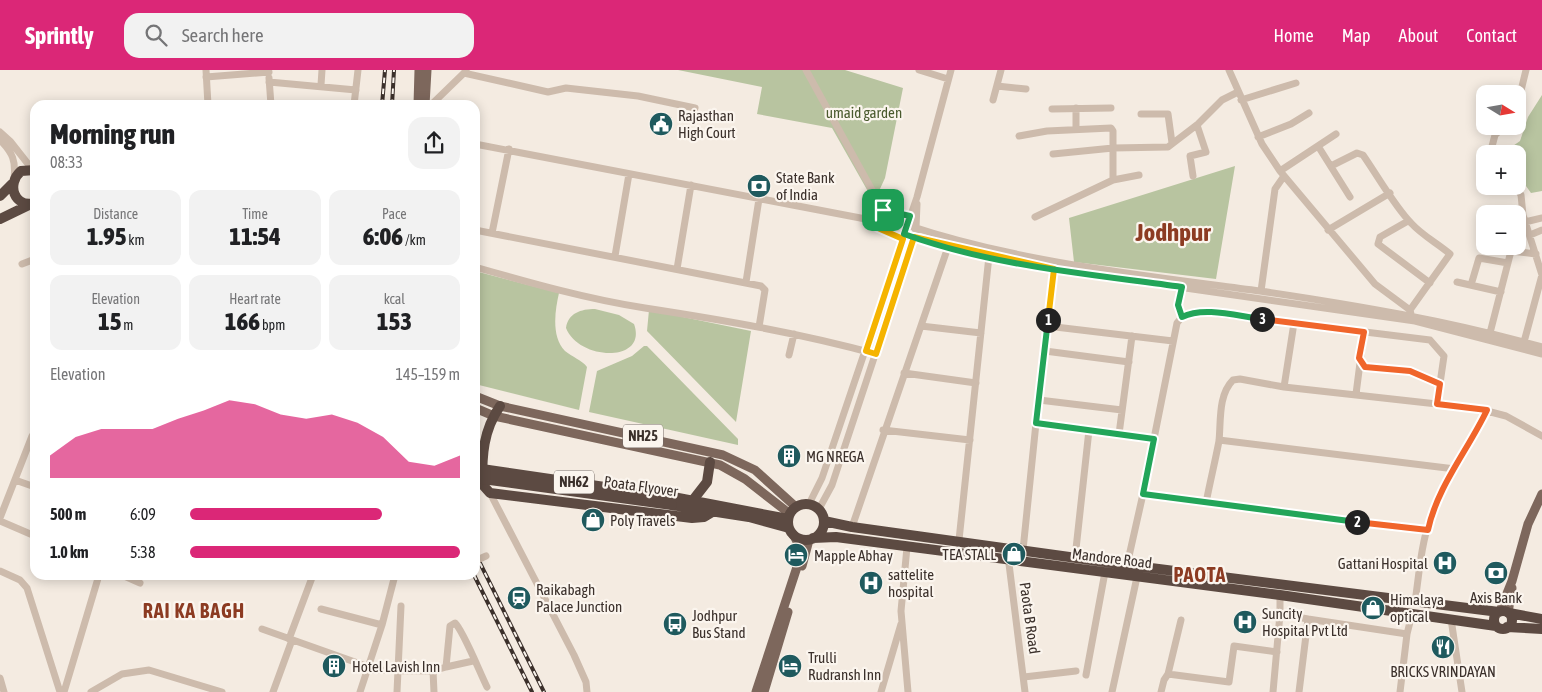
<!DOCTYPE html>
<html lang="en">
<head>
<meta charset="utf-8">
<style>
	:root { --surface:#fff; --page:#f2f2f2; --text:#202124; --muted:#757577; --accent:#db2777 }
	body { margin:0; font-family:"Asap Condensed",sans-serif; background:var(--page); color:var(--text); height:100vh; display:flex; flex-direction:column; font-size:19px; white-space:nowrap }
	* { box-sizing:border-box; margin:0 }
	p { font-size:16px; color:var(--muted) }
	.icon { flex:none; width:28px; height:28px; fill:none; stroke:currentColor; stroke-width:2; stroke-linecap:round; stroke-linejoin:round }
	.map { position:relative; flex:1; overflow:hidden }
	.side { position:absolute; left:30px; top:30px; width:450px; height:480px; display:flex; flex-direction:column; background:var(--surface); border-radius:15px; box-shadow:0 2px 12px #0003 }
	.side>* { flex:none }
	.needle { width:32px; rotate:101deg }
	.fabs { position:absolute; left:1476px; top:15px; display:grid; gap:10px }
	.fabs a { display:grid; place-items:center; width:50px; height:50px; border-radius:10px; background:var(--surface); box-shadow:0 2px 12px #0003; font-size:25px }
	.pin { position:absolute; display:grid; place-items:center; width:42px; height:42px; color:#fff; margin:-21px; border-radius:10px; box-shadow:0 2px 8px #0006 }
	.km { position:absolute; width:25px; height:25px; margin:-12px; border-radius:50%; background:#222; color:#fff; font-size:14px; line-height:25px; text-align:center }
	.round { display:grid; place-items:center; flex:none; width:52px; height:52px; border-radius:15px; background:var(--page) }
	.head { display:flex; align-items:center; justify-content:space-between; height:85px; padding:0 20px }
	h1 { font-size:28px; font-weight:800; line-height:38px }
	.stats { display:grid; grid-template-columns:repeat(3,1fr); gap:8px; height:85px; padding:5px 20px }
	.stats div { display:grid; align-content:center; border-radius:12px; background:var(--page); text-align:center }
	.stats b { font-size:25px; font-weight:800 }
	.stats small { font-size:14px; font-weight:400 }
	.stats p { font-size:14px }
	.chart { height:140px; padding:10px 20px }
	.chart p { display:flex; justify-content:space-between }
	.chart svg { width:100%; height:90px; margin-top:5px; fill:var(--accent); opacity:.7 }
	ul { padding:0 20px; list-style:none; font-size:16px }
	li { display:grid; grid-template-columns:80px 60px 1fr; align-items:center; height:38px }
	li i { height:12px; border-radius:6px; background:var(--accent) }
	header { display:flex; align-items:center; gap:30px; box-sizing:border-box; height:70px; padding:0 25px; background:var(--accent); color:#fff }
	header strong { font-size:24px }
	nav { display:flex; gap:28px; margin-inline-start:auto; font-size:18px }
	.search { width:350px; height:45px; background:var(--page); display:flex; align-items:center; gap:12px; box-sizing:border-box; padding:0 18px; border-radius:15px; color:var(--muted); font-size:19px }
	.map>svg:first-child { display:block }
	.green { fill:#b8c4a0 }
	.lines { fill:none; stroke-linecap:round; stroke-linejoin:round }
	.minor { stroke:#cdbbac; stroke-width:7 }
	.major { stroke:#7d675c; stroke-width:9 }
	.highway { stroke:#5c4a42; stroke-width:10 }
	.rail-casing { stroke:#3b302b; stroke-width:4 }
	.rail { stroke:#fbf5ee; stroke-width:2; stroke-dasharray:5.5; stroke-linecap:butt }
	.minor-bridge { stroke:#cdbbac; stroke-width:7 }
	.highway-bridge { stroke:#5c4a42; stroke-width:10 }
	.split-1-casing { stroke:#fff; stroke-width:10 }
	.split-2-casing { stroke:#fff; stroke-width:10 }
	.split-3-casing { stroke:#fff; stroke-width:10 }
	.split-4-casing { stroke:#fff; stroke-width:10 }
	.split-1 { stroke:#f5b400; stroke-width:6 }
	.split-2 { stroke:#22a559; stroke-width:6 }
	.split-3 { stroke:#f0652b; stroke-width:6 }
	.split-4 { stroke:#22a559; stroke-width:6 }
	.labels { text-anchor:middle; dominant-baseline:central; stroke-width:4.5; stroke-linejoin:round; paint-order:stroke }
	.shield { fill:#fbf5ee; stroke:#756b66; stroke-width:1 }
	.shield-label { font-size:14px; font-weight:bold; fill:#3b302b }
	.park-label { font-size:15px; fill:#4a5a2e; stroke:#fbf5ee }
	.poi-label { font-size:15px; fill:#3b302b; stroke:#fbf5ee; text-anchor:start }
	.street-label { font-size:15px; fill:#3b302b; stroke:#fbf5ee }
	.district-label { font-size:20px; font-weight:bold; letter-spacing:1px; fill:#8c3b22; stroke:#fbf5ee }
	.town-label { font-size:25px; font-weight:bold; fill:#8c3b22; stroke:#fbf5ee }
</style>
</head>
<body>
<header>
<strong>Sprintly</strong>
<div class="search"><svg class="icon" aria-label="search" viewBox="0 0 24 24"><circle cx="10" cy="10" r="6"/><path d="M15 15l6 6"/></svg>Search here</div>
<nav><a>Home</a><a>Map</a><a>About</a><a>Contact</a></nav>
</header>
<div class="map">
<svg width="1542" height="622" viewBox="0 0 1542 622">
	<rect width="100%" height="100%" fill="#f4ebe1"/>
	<path class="green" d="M678,0H845L903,18L885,108L874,132L832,58L757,44L762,17Z
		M1542,25V121L1531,123L1518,105V84H1511L1510,78L1520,71L1528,47Z
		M1235,96L1216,209L1074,192L1069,148Z
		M475,201L559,223C555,240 551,267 565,281C572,287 582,290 587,297L579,340L475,314Z
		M595,239L619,245L634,254C648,293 579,291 566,258C568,243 581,239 595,239Z
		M649,240L751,261L736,352L647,261Z
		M644,276H647L738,369V375L589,342L597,301L632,286Z"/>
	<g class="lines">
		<path class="minor" d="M206,0L208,35
			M806,0L883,140
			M919,0L948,9
			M1229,0L1262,74L1280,101L1375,214L1410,240L1411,244
			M464,3L548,22L566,18L638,26L695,38
			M206,7L269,2
			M269,8L271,35
			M269,12L356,20
			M321,15L322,0
			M997,16L1026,19
			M993,30L1001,0
			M1241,30L1296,13
			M1518,33L1526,0
			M354,35L358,0
			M431,35L466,1
			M1076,38V59
			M1052,39L1111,38
			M1141,44H1168L1172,73
			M0,62L10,71L32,99
			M1019,66L1047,61L1111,58L1113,61V110L1139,105
			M1258,67L1291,54L1309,43
			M0,70C13,83 16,91 14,109
			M475,74L876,151
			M1318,76L1350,127
			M1053,84L1113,78L1168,77L1198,54L1222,30L1238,22
			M1490,84L1495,65L1505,56
			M1331,96L1357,83L1363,85C1377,105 1395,137 1411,153C1423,166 1437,173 1450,184L1410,240
			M1280,101L1336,64
			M1193,106L1190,86L1206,82L1197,55
			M1516,116L1521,125L1523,145L1542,205L1524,272
			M1035,147L1113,110
			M1408,151L1380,167L1378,174L1430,213
			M1525,152L1542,148
			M907,155C1021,193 1141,205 1260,221C1355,235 1449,251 1542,277
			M475,160L761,216L765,220L759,257
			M1328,160L1390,123
			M492,163L509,79
			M904,164L989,186L1053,199L1415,251L1542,284
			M1530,165L1542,160
			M903,169L877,158L876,151L878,144L887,139L910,146
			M615,186L629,104
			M22,194L35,189
			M475,197C531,213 587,229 645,238C723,250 799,263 876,284
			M677,199L691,115
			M746,212L759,129
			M1457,212L1501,222
			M1471,215L1479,188L1508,193
			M1182,217L1178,235L1182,247
			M1261,221L1275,119L1284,106
			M921,256L981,263
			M1047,256L1173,271
			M1490,263L1511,181L1536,184
			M1045,281L1129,292
			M789,285L794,264
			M1359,288L1365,297L1410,301L1440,314
			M904,303L976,313
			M1284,317L1294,253
			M1356,324L1364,262
			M1039,330L1122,340
			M1036,353L1053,199
			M883,360L970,370
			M1119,364L1132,266
			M1219,370L1455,399
			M15,410L35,417
			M490,423L574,585L586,612L587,622
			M1143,424L1177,253C1184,243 1192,242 1204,242L1430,270L1444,286L1437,334L1487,341
			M1206,433C1210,412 1215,392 1219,371C1221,351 1218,325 1233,310L1240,309L1284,317L1437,334
			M809,434L822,408L917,127L951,0
			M819,439L832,415L914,167L916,158L917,134
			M0,448L32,366
			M0,451L35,466
			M852,457L948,177
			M959,470L989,186
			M907,477L901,541L908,622
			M1023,480L1036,353L1154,369
			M1008,486L1025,622
			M1075,488L1089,360
			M1127,495L1143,424L1428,460
			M0,501L20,510L27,518L60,622
			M122,505L140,513
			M1415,532C1419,505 1421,475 1430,449C1444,410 1469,378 1487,341L1506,346L1542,366
			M321,539L382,555
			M1280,544L1308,549
			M1451,549L1462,622
			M262,559L369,597
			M289,569L313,505
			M446,597L473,591
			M368,600L433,601L446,597L450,556L455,553C463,560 480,603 487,617
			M433,601L434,622
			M1168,604L1181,550
			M1086,605L1105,502
			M1024,607L1076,601
			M0,608L4,622
			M64,622L99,505
			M91,622L122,604L149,600L222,622
			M273,622L292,570
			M360,622L382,555L395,505
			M397,622L401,536
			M881,622L901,554
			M1112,622L1137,507
			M1161,622L1164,610L1168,604L1229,612L1234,576L1277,582
			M1273,622L1280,544V525
			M1299,622L1308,549L1407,564
			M1400,622L1407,564L1412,544"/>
		<path class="major" d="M418,35L419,0
			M425,35L427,0
			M475,326L500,336L723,385L755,400L796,437
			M475,338L494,346L720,395L745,409L790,444
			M802,496L809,470
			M1500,541L1512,511L1528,454L1542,424
			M1508,543L1512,518
			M756,622L797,497L799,475L793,464
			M764,622L788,542"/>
		<path class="highway" d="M35,100L21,101C6,114 14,138 35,133
			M0,126L12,114
			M0,149L31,134
			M500,336C483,361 482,385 482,414L490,423L692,448L704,447L714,441
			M673,427L788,449
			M693,430L707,412L710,392
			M788 452a18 18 0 1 1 36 0a18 18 0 1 1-36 0Z
			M672,435L749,447L789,458
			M824,451L852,457L1127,495L1499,542
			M813,468L836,467L1280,525L1496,556
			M1494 550a9 9 0 1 1 18 0a9 9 0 1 1-18 0Z
			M1509,543L1542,549
			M1507,557L1542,559"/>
		<g class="rail-casing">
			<path id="rail" d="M382,35L385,0
				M392,35L394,0
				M475,483L544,622
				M474,505L532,622"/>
		</g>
		<use href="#rail" class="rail"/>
		<path class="minor-bridge" d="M475,491L486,486"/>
		<path class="highway-bridge" d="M475,398L673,427
			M475,408L672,435"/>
	</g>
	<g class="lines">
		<g class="split-1-casing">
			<path id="split-1" d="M883,140L877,146L878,158L903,169L866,281L876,284L914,167L1054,199L1048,250"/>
		</g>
		<g class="split-2-casing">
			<path id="split-2" d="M1048,250L1036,353L1154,369L1143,424L1357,452"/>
		</g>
		<g class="split-3-casing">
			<path id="split-3" d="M1262,249L1364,262L1359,288L1365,297L1410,301L1440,314L1437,334L1487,340C1468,380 1437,417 1428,460L1357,452"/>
		</g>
		<g class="split-4-casing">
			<path id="split-4" d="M883,140L910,146L904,164C992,196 1089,204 1182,217L1178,235L1182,247C1204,236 1237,246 1262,249"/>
		</g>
		<use href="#split-1" class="split-1"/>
		<use href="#split-2" class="split-2"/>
		<use href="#split-3" class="split-3"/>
		<use href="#split-4" class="split-4"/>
	</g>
	<defs>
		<g id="civic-disc" transform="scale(1.25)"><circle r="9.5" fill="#1f5a5e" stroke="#fbf5ee"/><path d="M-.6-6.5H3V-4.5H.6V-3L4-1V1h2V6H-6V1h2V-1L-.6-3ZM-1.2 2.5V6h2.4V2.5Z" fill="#fff"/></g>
		<g id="bank-disc" transform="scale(1.25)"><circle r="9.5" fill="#1f5a5e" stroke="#fbf5ee"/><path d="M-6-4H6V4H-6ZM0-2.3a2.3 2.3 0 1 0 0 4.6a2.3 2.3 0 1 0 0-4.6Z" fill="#fff"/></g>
		<g id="building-disc" transform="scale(1.25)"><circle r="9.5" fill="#1f5a5e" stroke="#fbf5ee"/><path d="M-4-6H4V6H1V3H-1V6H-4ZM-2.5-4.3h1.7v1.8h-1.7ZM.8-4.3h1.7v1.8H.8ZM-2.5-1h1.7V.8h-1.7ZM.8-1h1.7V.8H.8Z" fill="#fff"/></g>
		<g id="shop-disc" transform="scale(1.25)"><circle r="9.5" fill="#1f5a5e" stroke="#fbf5ee"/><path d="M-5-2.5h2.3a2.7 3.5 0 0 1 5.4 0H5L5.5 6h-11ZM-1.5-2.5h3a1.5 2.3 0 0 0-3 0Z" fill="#fff"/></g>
		<g id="hotel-disc" transform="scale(1.25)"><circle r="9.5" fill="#1f5a5e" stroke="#fbf5ee"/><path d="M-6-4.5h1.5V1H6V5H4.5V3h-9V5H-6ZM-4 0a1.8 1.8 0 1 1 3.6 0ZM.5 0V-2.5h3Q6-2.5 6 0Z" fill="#fff"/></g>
		<g id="hospital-disc" transform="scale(1.25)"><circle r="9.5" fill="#1f5a5e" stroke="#fbf5ee"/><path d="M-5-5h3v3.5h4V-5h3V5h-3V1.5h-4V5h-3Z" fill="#fff"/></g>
		<g id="station-disc" transform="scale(1.25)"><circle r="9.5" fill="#1f5a5e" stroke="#fbf5ee"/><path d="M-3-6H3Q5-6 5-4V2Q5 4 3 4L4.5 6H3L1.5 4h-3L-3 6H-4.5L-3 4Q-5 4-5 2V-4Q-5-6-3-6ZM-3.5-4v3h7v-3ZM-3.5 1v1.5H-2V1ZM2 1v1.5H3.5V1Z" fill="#fff"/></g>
		<g id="bus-disc" transform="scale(1.25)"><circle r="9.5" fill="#1f5a5e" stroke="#fbf5ee"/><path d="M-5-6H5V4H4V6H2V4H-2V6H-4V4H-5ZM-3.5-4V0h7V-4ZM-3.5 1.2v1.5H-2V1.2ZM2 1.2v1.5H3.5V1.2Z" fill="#fff"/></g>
		<g id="restaurant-disc" transform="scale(1.25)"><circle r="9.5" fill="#1f5a5e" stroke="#fbf5ee"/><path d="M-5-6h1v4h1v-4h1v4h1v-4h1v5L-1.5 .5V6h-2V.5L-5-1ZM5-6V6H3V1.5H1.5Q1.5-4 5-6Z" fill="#fff"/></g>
	</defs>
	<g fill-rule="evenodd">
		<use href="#civic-disc" x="661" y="54"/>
		<use href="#bank-disc" x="759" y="116"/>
		<use href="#building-disc" x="789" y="386"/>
		<use href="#shop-disc" x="593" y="450"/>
		<use href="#shop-disc" x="1014" y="484"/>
		<use href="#hotel-disc" x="796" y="485"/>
		<use href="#hospital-disc" x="1445" y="493"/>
		<use href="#bank-disc" x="1496" y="503"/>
		<use href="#hospital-disc" x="871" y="513"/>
		<use href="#station-disc" x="519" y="528"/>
		<use href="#shop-disc" x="1373" y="538"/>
		<use href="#hospital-disc" x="1245" y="552"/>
		<use href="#bus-disc" x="675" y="554"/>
		<use href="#restaurant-disc" x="1443" y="577"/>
		<use href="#building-disc" x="334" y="596"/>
		<use href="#hotel-disc" x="790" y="596"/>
	</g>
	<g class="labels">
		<g class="shield">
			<rect x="623" y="354.5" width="40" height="23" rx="4"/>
			<rect x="554" y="400.5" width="40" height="23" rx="4"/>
		</g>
		<g class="shield-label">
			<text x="643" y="366">NH25</text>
			<text x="574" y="412">NH62</text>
		</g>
		<g class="park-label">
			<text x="864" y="42">umaid garden</text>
		</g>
		<g class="poi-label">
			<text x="678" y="45">Rajasthan<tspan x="678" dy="17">High Court</tspan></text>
			<text x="776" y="107">State Bank<tspan x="776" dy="17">of India</tspan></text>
			<text x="806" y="386">MG NREGA</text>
			<text x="610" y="450">Poly Travels</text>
			<text x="996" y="484" text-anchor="end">TEA STALL</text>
			<text x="814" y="485">Mapple Abhay</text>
			<text x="1428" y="493" text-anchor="end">Gattani Hospital</text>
			<text x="888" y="504">sattelite<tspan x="888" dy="17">hospital</tspan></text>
			<text x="536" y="519">Raikabagh<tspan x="536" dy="17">Palace Junction</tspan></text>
			<text x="1496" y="527" text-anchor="middle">Axis Bank</text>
			<text x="1390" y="529">Himalaya<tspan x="1390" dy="17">optical</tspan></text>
			<text x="1262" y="543">Suncity<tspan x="1262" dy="17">Hospital Pvt Ltd</tspan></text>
			<text x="692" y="545">Jodhpur<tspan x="692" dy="17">Bus Stand</tspan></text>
			<text x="808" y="587">Trulli<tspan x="808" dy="17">Rudransh Inn</tspan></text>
			<text x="352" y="596">Hotel Lavish Inn</text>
			<text x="1443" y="601" text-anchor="middle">BRICKS VRINDAYAN</text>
		</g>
		<g class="street-label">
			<text transform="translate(641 416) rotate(8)">Poata Flyover</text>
			<text transform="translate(1112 488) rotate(7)">Mandore Road</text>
			<text transform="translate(1030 548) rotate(82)">Paota B Road</text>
		</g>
		<g class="district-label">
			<text x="1200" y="504">PAOTA</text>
			<text x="194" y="540">RAI KA BAGH</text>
		</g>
		<g class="town-label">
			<text x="1173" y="162">Jodhpur</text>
		</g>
	</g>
</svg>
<div class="fabs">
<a><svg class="needle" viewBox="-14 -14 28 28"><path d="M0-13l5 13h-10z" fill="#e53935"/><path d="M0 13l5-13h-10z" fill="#757577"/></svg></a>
<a>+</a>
<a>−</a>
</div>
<div class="pin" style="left:883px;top:140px;background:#1e9e55"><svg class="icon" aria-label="arrive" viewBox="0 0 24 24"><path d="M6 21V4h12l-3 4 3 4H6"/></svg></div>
<b class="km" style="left:1048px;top:250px">1</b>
<b class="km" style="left:1357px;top:452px">2</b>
<b class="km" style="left:1262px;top:249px">3</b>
<section class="side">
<div class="head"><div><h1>Morning run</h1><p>08:33</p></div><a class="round"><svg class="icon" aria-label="share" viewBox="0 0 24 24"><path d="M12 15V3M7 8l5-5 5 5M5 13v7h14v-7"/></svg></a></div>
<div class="stats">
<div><p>Distance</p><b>1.95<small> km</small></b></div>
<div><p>Time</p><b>11:54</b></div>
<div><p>Pace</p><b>6:06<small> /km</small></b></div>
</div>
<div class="stats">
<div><p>Elevation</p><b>15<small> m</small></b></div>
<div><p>Heart rate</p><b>166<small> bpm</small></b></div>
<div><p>kcal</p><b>153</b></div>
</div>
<div class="chart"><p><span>Elevation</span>145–159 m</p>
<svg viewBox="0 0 160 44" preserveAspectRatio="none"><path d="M0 44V33L10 24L20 20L30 20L40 20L50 15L60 11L70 6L80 8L90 13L100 15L110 13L120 17L130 24L140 36L150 38L160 33V44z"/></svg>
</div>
<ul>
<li><b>500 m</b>6:09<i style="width:71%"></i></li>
<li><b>1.0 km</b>5:38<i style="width:100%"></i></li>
</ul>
</section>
</div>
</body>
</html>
